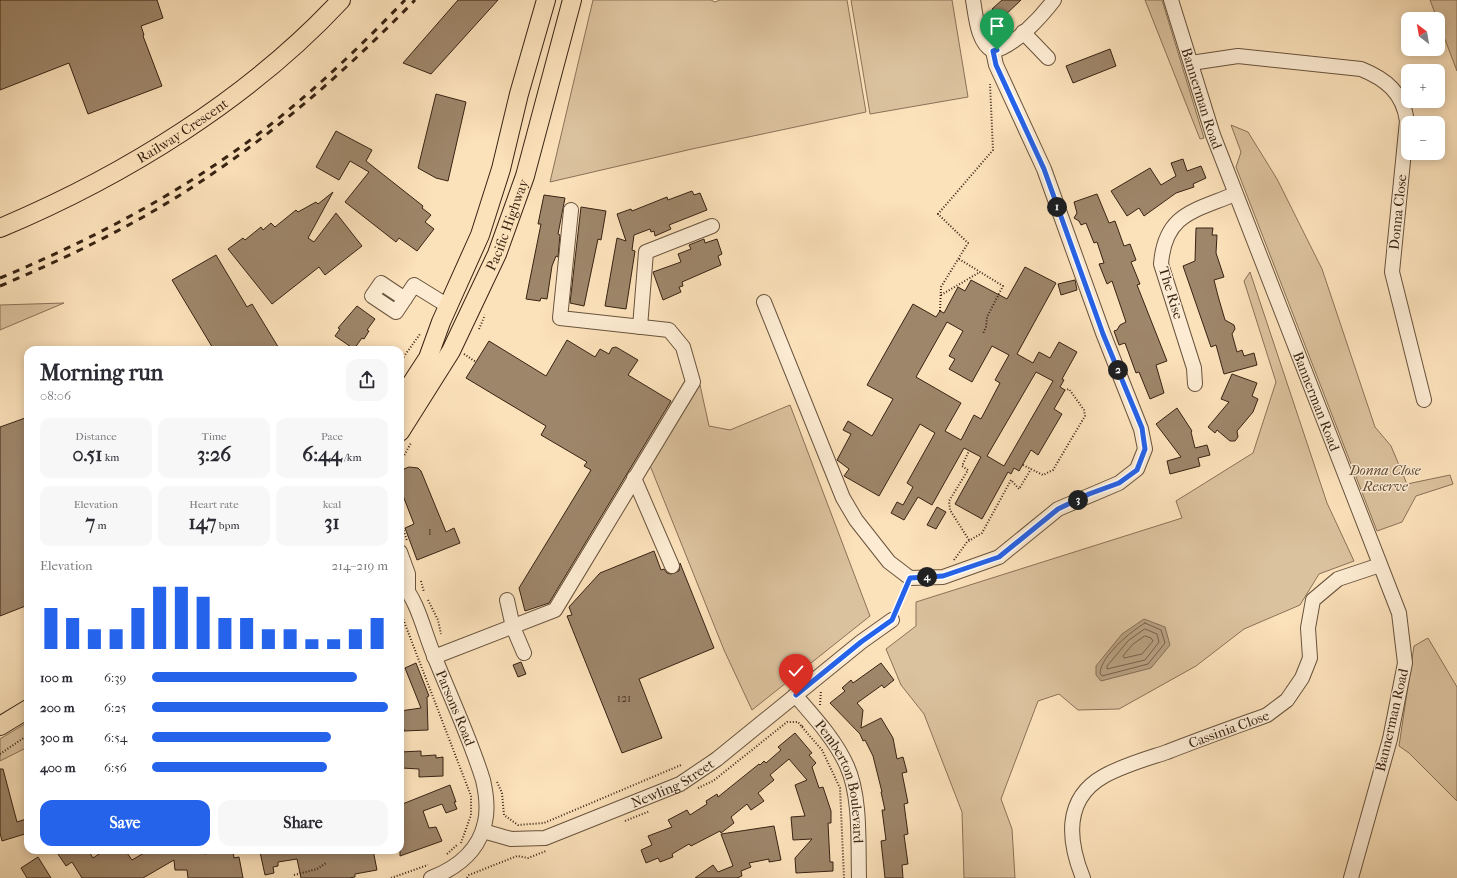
<!DOCTYPE html>
<html lang="en">
<head>
<meta charset="utf-8">
<style>
	:root { --surface:#fff; --page:#f7f7f7; --text:#2b2b33; --muted:#7c7c81; --accent:#2563eb }
	body { margin:0; font-family:"IM FELL French Canon",serif; background:var(--page); color:var(--text); height:100vh; display:flex; flex-direction:column; font-size:15px; white-space:nowrap }
	* { box-sizing:border-box; margin:0 }
	p { font-size:13px; color:var(--muted) }
	.icon { flex:none; width:22px; height:22px; fill:none; stroke:currentColor; stroke-width:2; stroke-linecap:round; stroke-linejoin:round }
	.map { position:relative; flex:1; overflow:hidden }
	.drawer { position:absolute; left:24px; top:346px; width:380px; height:508px; display:flex; flex-direction:column; background:var(--surface); border-radius:12px; box-shadow:0 2px 10px #0003 }
	.drawer>* { flex:none }
	.needle { width:26px; rotate:329deg }
	.tools { position:absolute; left:1401px; top:12px; display:grid; gap:8px }
	.tools a { display:grid; place-items:center; width:44px; height:44px; border-radius:8px; background:var(--surface); box-shadow:0 2px 10px #0003; font-size:20px }
	.pin { position:absolute; display:grid; place-items:center; width:34px; height:34px; color:#fff; margin:-41px -17px; border-radius:50% 50% 50% 0; rotate:-45deg; box-shadow:0 0 4px #0007 }
	.pin .icon { rotate:45deg }
	.km { position:absolute; width:20px; height:20px; margin:-10px; border-radius:50%; background:#222; color:#fff; font-size:11px; line-height:20px; text-align:center }
	.round { display:grid; place-items:center; flex:none; width:42px; height:42px; border-radius:12px; background:var(--page) }
	.overview { display:flex; align-items:center; justify-content:space-between; height:68px; padding:0 16px }
	h1 { font-size:22px; font-weight:800; line-height:30px }
	.figures { display:grid; grid-template-columns:repeat(3,1fr); gap:6px; height:68px; padding:4px 16px }
	.figures div { display:grid; align-content:center; border-radius:10px; background:var(--page); text-align:center }
	.figures b { font-size:20px; font-weight:800 }
	.figures small { font-size:11px; font-weight:400 }
	.figures p { font-size:11px }
	.chart { height:112px; padding:8px 16px }
	.chart p { display:flex; justify-content:space-between }
	.chart svg { width:100%; height:72px; margin-top:4px; stroke:var(--accent); stroke-width:6 }
	.primary-button { display:flex; gap:8px; margin-top:auto; padding:8px 16px }
	.primary-button a { flex:1; height:46px; border-radius:12px; background:var(--accent); color:#fff; font-size:16px; font-weight:800; line-height:46px; text-align:center }
	.primary-button a+a { background:var(--page); color:var(--text) }
	ul { padding:0 16px; list-style:none; font-size:13px }
	li { display:grid; grid-template-columns:64px 48px 1fr; align-items:center; height:30px }
	li i { height:10px; border-radius:5px; background:var(--accent) }
	.map>svg:first-child { display:block }
	.green { fill:#dbc29e; stroke:#8a7258 }
	.water { fill:#b9a182; stroke:#856f56 }
	.lines { fill:none; stroke-linecap:round; stroke-linejoin:round }
	.shore { stroke:#78624a; stroke-width:1 }
	.building { fill:#9e866a; stroke:#382313; fill-rule:evenodd }
	.minor-casing { stroke:#69533d; stroke-width:16 }
	.major-casing { stroke:#382313; stroke-width:20 }
	.path { stroke:#382313; stroke-width:2; stroke-dasharray:1 2; stroke-linecap:butt }
	.minor { stroke:#fdecd3; stroke-width:14 }
	.major { stroke:#fce2bb; stroke-width:18 }
	.rail { stroke:#382313; stroke-width:3; stroke-dasharray:7 7; stroke-linecap:butt }
	.route-casing { stroke:#fff; stroke-width:8 }
	.route { stroke:#2563eb; stroke-width:5 }
	.labels { text-anchor:middle; dominant-baseline:central; stroke-width:3; stroke-linejoin:round; paint-order:stroke }
	.number-label { font-size:12px; fill:#523c29 }
	.street-label { font-size:14px; fill:#382313; stroke:#fdecd3 }
	.park-label { font-size:14px; font-style:italic; fill:#614b36; stroke:#fdecd3 }
</style>
</head>
<body>
<div class="map">
<svg width="1457" height="878" viewBox="0 0 1457 878">
	<rect width="100%" height="100%" fill="#fce2bb"/>
	<filter id="stains"><feTurbulence type="fractalNoise" baseFrequency=".005" numOctaves="4"/><feColorMatrix values="0 0 0 0 .2 0 0 0 0 .09 0 0 0 0 .02 0 0 0 .5 -.17"/></filter>
	<radialGradient id="worn" r=".72"><stop offset=".6" stop-color="#630" stop-opacity="0"/><stop offset="1" stop-color="#630" stop-opacity=".3"/></radialGradient>
	<path class="green" d="M593,0H711L715,2L720,0H847L866,112L692,149L550,182Z
		M851,0H952L968,97L870,114Z
		M1145,0H1162L1204,138L1200,139Z
		M1430,0H1457V71Z
		M1231,125L1248,132L1277,179L1322,269L1375,427L1391,446L1407,484L1450,475L1453,484L1416,496L1402,522L1377,531L1236,167L1241,152Z
		M1250,272L1327,503L1354,561L1319,574L1300,605L1244,629L1196,666L1119,709L1078,710L1059,694L1038,701L1001,799L1012,829L1015,878H964L962,812L924,714L901,685L886,649L916,626V602L1182,518L1176,501L1253,453L1276,382L1244,281Z
		M64,303L7,327L0,330V305Z
		M700,385L709,426L730,430L790,405L870,616L752,710L724,650L649,463Z
		M1428,638L1457,687V801L1409,753L1399,746L1414,646Z
		M28,722V747L0,761V739Z"/>
	<path class="water" d="M1144,619L1165,627L1170,645L1151,668L1101,681L1096,675V666L1122,634Z"/>
	<g class="lines">
		<path class="shore" d="M1145,623L1161,630L1165,643L1148,664L1102,676L1100,673C1101,656 1131,631 1145,623Z
			M1145,629L1157,634L1159,642L1145,660L1107,669V666L1128,641Z
			M1145,636L1151,638L1153,641L1142,654L1124,658L1123,656L1132,645Z"/>
	</g>
	<path class="building" d="M0,0H157L163,18L141,26L144,35L143,36L162,86L88,114L69,63L0,90Z
		M458,0H498L431,74L403,63Z
		M1002,0H1021L1001,19L992,9Z
		M1110,49L1116,66L1073,83L1066,66Z
		M436,94L466,102L448,181L436,178L418,168Z
		M336,131L372,150L366,161L423,206L422,208L431,215L425,222L434,229L417,251L399,238L396,242L345,202L369,172L350,161L339,180L316,167Z
		M1183,159L1187,171L1201,166L1206,178L1193,184L1194,187L1176,193L1144,216L1139,208L1127,216L1111,191L1150,168L1161,185L1176,176L1171,163Z
		M692,191L694,195L700,193L707,210L669,225L671,229L655,236L654,231L651,232L650,229L634,235L632,250L635,251L626,309L605,306L617,238L626,241L617,214L631,209L632,211L667,197L668,200Z
		M333,192L308,238L314,242L336,213L362,246L325,275L319,267L272,304L228,249L243,238L245,240L261,227L263,230L271,223L275,227L296,210L298,212L316,202L318,204Z
		M1097,194L1109,223L1115,221L1124,246L1130,244L1136,260L1131,262L1140,284L1137,285L1167,361L1156,365L1164,393L1150,399L1139,372L1136,373L1125,343L1119,345L1114,331L1117,330L1120,325L1126,322L1112,281L1107,284L1099,264L1104,263L1097,242L1094,243L1086,223L1081,225L1079,221L1074,218L1077,213L1074,202Z
		M544,195L565,198L558,234L560,235L558,257L556,256L552,266L547,299L541,298L540,301L526,299L541,224H538Z
		M581,207L606,211L601,240L598,239L584,306L570,303Z
		M1196,228H1213L1212,235H1217L1216,253L1224,277L1214,280L1218,296L1225,320L1234,325L1235,329L1232,334L1237,352L1242,350L1244,356L1254,353L1257,365L1224,374L1216,345L1211,347L1183,266L1195,261Z
		M704,239L705,243L717,239L722,254L718,256L721,265L682,282L683,286L679,287L681,292L663,300L653,272L681,262L678,254L691,249L689,245Z
		M216,255L247,307L252,304L280,350H214L172,280Z
		M1025,267L1056,283L1017,354L1033,363L1039,352L1050,358L1059,342L1077,352L1062,379L1064,380L1060,387L1065,390L1054,409L1062,414L1038,455L1031,450L1019,471L1014,468L1011,474L1008,472L982,519L955,504L981,457L964,448L932,505L918,497L904,520L891,513L897,502L903,505L913,487L907,483L935,433L920,424L879,496L844,476L849,469L837,460L851,434L843,430L848,421L872,436L893,399L867,385L913,304L936,317L940,311L944,313L958,287L965,291L971,280L1007,299ZM947,322L963,331L949,356L955,359L949,369L972,382L992,346L1009,355L995,380L1000,383L981,419L974,415L961,440L945,431L961,403L916,377ZM1036,372L1053,381L1004,466L987,456Z
		M1075,280L1077,290L1061,295L1058,284Z
		M357,306L375,319L367,330L369,331L364,339L362,338L354,349L335,336L340,329L338,328Z
		M567,340L595,357L600,349L609,354L612,348L616,347L638,360L628,375L671,401L549,603L525,611L519,588L591,470L584,466L587,462L541,435L546,426L466,378L489,341L546,376Z
		M1232,374L1257,383L1252,396L1258,399L1253,412L1237,431L1238,437L1235,441H1230L1217,430L1215,433L1208,427L1229,402L1221,399Z
		M1177,408L1192,431L1191,432L1195,448L1207,445L1210,455L1198,458L1200,466L1170,474L1167,461L1181,457L1156,424Z
		M28,417V605L0,616V427Z
		M409,467L418,468L421,471L446,532L454,528L460,543L417,560L405,528L414,524L400,488V476L404,469Z
		M937,507L946,512L936,529L927,525Z
		M654,551L661,570L664,569L667,573L671,574L679,571L680,563L714,648L639,679L662,738L622,753L567,616L572,615L569,607L600,573Z
		M521,662L526,674L518,677L513,665Z
		M416,663L429,696L427,697L428,730L404,731V729H400V711L421,708L405,668Z
		M881,663L894,680L884,688L882,685L857,703L863,710L861,728L881,718L893,738L897,759L903,757L907,772L902,773L908,803L904,804L908,834L904,835L908,864L902,865L903,878H885L881,841L886,840L882,810H885L881,792H882L873,756L865,740L863,741L860,734L830,703L845,691L842,688L851,680L853,683Z
		M795,733L812,753L809,755L816,763L812,767L819,788L823,787L831,811V823H828L830,862H833V871L796,873L795,858L812,839L793,840L791,817L805,816L795,785L807,780L789,759L770,775L774,780L758,793L764,801L751,810L747,804L731,817L734,823L721,833L720,831L691,846L689,844L672,854L673,857L660,862L658,858L646,863L641,850L652,845L648,836L672,827L668,820L687,810L690,815L707,804L706,801L717,794L718,797L759,764L760,765L764,761L766,763L781,750L778,747Z
		M421,751V756L436,755V758L443,757V776L419,777V769L402,768V765H400V752Z
		M0,769H3L17,822L26,819L28,826V833L2,841L0,833Z
		M450,785L456,802H454L457,809L446,813L442,804L423,811L429,828L436,827L442,841L400,856V805Z
		M774,826L781,860L769,862V859L749,863L751,867L741,871L742,876L737,878H695L713,865L718,872L733,866L721,834Z
		M65,850H88L93,858L105,850H125L132,860L149,850H162L163,852L172,850H204V854L233,850L234,858L239,857L243,878H188L187,870H175L174,860L143,878H82L72,862L66,866L58,854Z
		M270,850H373L377,870L355,874V877L349,878H301L297,859L278,862V866L273,867L274,873L265,875L260,852Z
		M38,857L51,878H27L21,868Z"/>
	<g class="lines">
		<g class="minor-casing">
			<g id="minor">
				<path d="M973,0C976,16 977,42 993,51C1015,46 1041,17 1054,0"/>
				<path id="s1" d="M1171,0L1213,135L1399,613L1405,663L1390,739L1351,878"/>
				<path d="M1023,32L1048,58"/>
				<path d="M1191,63L1238,56L1361,69C1386,79 1403,93 1407,121L1392,272L1424,400"/>
				<path d="M405,299L381,283L372,296L396,312L414,285L448,306"/>
				<path d="M764,302L843,498L856,520L889,562L910,578L943,577L999,557L1058,509L1119,483L1137,469L1145,449L1141,429L1103,333L1044,169L996,65L993,51"/>
				<path d="M640,327L646,252L712,226"/>
				<path d="M1195,384L1194,368L1161,264C1165,213 1195,211 1235,194"/>
				<path d="M634,478L672,566"/>
				<path d="M400,552L408,574V588"/>
				<path id="s2" d="M400,581C419,602 424,633 435,658C451,698 470,738 483,780C486,793 488,809 485,822C479,851 457,868 431,878"/>
				<path d="M507,600L513,627L524,653"/>
				<path d="M434,657L555,610L693,382L683,347L669,330L560,318L571,210"/>
				<path id="s3" d="M795,695C814,717 835,739 847,766C861,797 858,844 859,878"/>
				<path id="s4" d="M483,831L511,839L545,838L680,784L717,759L861,642L892,620"/>
				<path id="s5" d="M1083,878C1068,841 1063,799 1104,776C1124,765 1146,759 1167,752C1200,739 1234,727 1267,715L1287,700L1302,678L1310,658L1308,628L1313,600L1338,579L1380,565"/>
			</g>
		</g>
		<g class="major-casing">
			<g id="major">
				<path id="s6" d="M0,228C124,176 249,99 341,0"/>
				<path d="M400,401L428,358L441,322L480,235L501,169L519,94L546,0"/>
				<path id="s7" d="M400,432L451,351L497,254L525,176L572,0"/>
				<path d="M0,726L28,709"/>
			</g>
		</g>
		<path class="path" d="M959,259L1003,286L987,317L986,327L983,334
			M941,295L980,272
			M940,311L941,287L968,243L938,214L993,150L990,84
			M479,329L485,315
			M464,354L476,362
			M400,362L420,334
			M400,463L411,443
			M1023,465L1043,475L1053,470L1085,416L1084,410L1069,389L1065,390
			M400,519L407,541
			M969,540L950,510L949,501L968,470L962,466L969,451
			M954,560L967,542L982,533L1011,480L1019,489L1031,469
			M421,581L424,592
			M428,600L438,620L441,634
			M896,610L905,588
			M400,611L471,796V815L461,843
			M820,705L821,690
			M802,727L822,750L840,788L844,878
			M0,754L28,735
			M497,782L502,793L504,815L518,825L544,823L681,765
			M698,788L713,781L787,722H798L802,727L804,725
			M625,821L650,811
			M447,854L457,845
			M294,875L317,869L326,863
			M391,878L428,865
			M467,878L469,875L517,856L528,858L546,851"/>
		<use href="#minor" class="minor"/>
		<use href="#major" class="major"/>
		<path class="rail" d="M0,278C89,241 175,196 253,138C308,97 358,49 405,0
			M0,286C66,258 131,227 191,188C273,135 347,70 415,0"/>
	</g>
	<g class="lines">
		<g class="route-casing">
			<path id="route" d="M796,695L861,642L892,620L910,578L943,576L999,557L1058,509L1089,494L1119,483L1137,470L1145,449L1142,428L1103,334L1044,169L996,65L993,51L997,50"/>
		</g>
		<use href="#route" class="route"/>
	</g>
	<g class="labels">
		<g class="number-label">
			<text x="430" y="531">1</text>
			<text x="624" y="698">121</text>
		</g>
		<g class="street-label">
			<text stroke="none"><textPath href="#s1" startOffset="103">Bannerman Road</textPath></text>
			<text stroke="none"><textPath href="#s6" startOffset="207">Railway Crescent</textPath></text>
			<text transform="translate(1398 212) rotate(-84)">Donna Close</text>
			<text stroke="none"><textPath href="#s7" startOffset="234">Pacific Highway</textPath></text>
			<text transform="translate(1171 293) rotate(73)">The Rise</text>
			<text stroke="none"><textPath href="#s1" startOffset="427">Bannerman Road</textPath></text>
			<text stroke="none"><textPath href="#s2" startOffset="139">Parsons Road</textPath></text>
			<text transform="translate(1392 720) rotate(-77)">Bannerman Road</text>
			<text stroke="none"><textPath href="#s5" startOffset="249">Cassinia Close</textPath></text>
			<text stroke="none"><textPath href="#s4" startOffset="202">Newling Street</textPath></text>
			<text stroke="none"><textPath href="#s3" startOffset="101">Pemberton Boulevard</textPath></text>
		</g>
		<g class="park-label">
			<text x="1385" y="470">Donna Close<tspan x="1385" dy="16">Reserve</tspan></text>
		</g>
	</g>
	<rect width="100%" height="100%" filter="url(#stains)"/>
	<rect width="100%" height="100%" fill="url(#worn)"/>
</svg>
<div class="tools">
<a><svg class="needle" viewBox="-14 -14 28 28"><path d="M0-13l5 13h-10z" fill="#e53935"/><path d="M0 13l5-13h-10z" fill="#7c7c81"/></svg></a>
<a>+</a>
<a>−</a>
</div>
<div class="pin" style="left:997px;top:50px;background:#1e9e55"><svg class="icon" aria-label="arrive" viewBox="0 0 24 24"><path d="M6 21V4h12l-3 4 3 4H6"/></svg></div>
<div class="pin" style="left:796px;top:695px;background:#d93025"><svg class="icon" aria-label="check" viewBox="0 0 24 24"><path d="M5 12l5 5 9-10"/></svg></div>
<b class="km" style="left:1057px;top:207px">1</b>
<b class="km" style="left:1118px;top:370px">2</b>
<b class="km" style="left:1078px;top:500px">3</b>
<b class="km" style="left:927px;top:577px">4</b>
<section class="drawer">
<div class="overview"><div><h1>Morning run</h1><p>08:06</p></div><a class="round"><svg class="icon" aria-label="share" viewBox="0 0 24 24"><path d="M12 15V3M7 8l5-5 5 5M5 13v7h14v-7"/></svg></a></div>
<div class="figures">
<div><p>Distance</p><b>0.51<small> km</small></b></div>
<div><p>Time</p><b>3:26</b></div>
<div><p>Pace</p><b>6:44<small> /km</small></b></div>
</div>
<div class="figures">
<div><p>Elevation</p><b>7<small> m</small></b></div>
<div><p>Heart rate</p><b>147<small> bpm</small></b></div>
<div><p>kcal</p><b>31</b></div>
</div>
<div class="chart"><p><span>Elevation</span>214–219 m</p>
<svg viewBox="0 0 160 44" preserveAspectRatio="none"><path d="M5 44V19M15 44V25M25 44V32M35 44V32M45 44V19M55 44V6M65 44V6M75 44V12M85 44V25M95 44V25M105 44V32M115 44V32M125 44V38M135 44V38M145 44V32M155 44V25"/></svg>
</div>
<ul>
<li><b>100 m</b>6:39<i style="width:87%"></i></li>
<li><b>200 m</b>6:25<i style="width:100%"></i></li>
<li><b>300 m</b>6:54<i style="width:76%"></i></li>
<li><b>400 m</b>6:56<i style="width:74%"></i></li>
</ul>
<div class="primary-button"><a>Save</a><a>Share</a></div>
</section>
</div>
</body>
</html>
